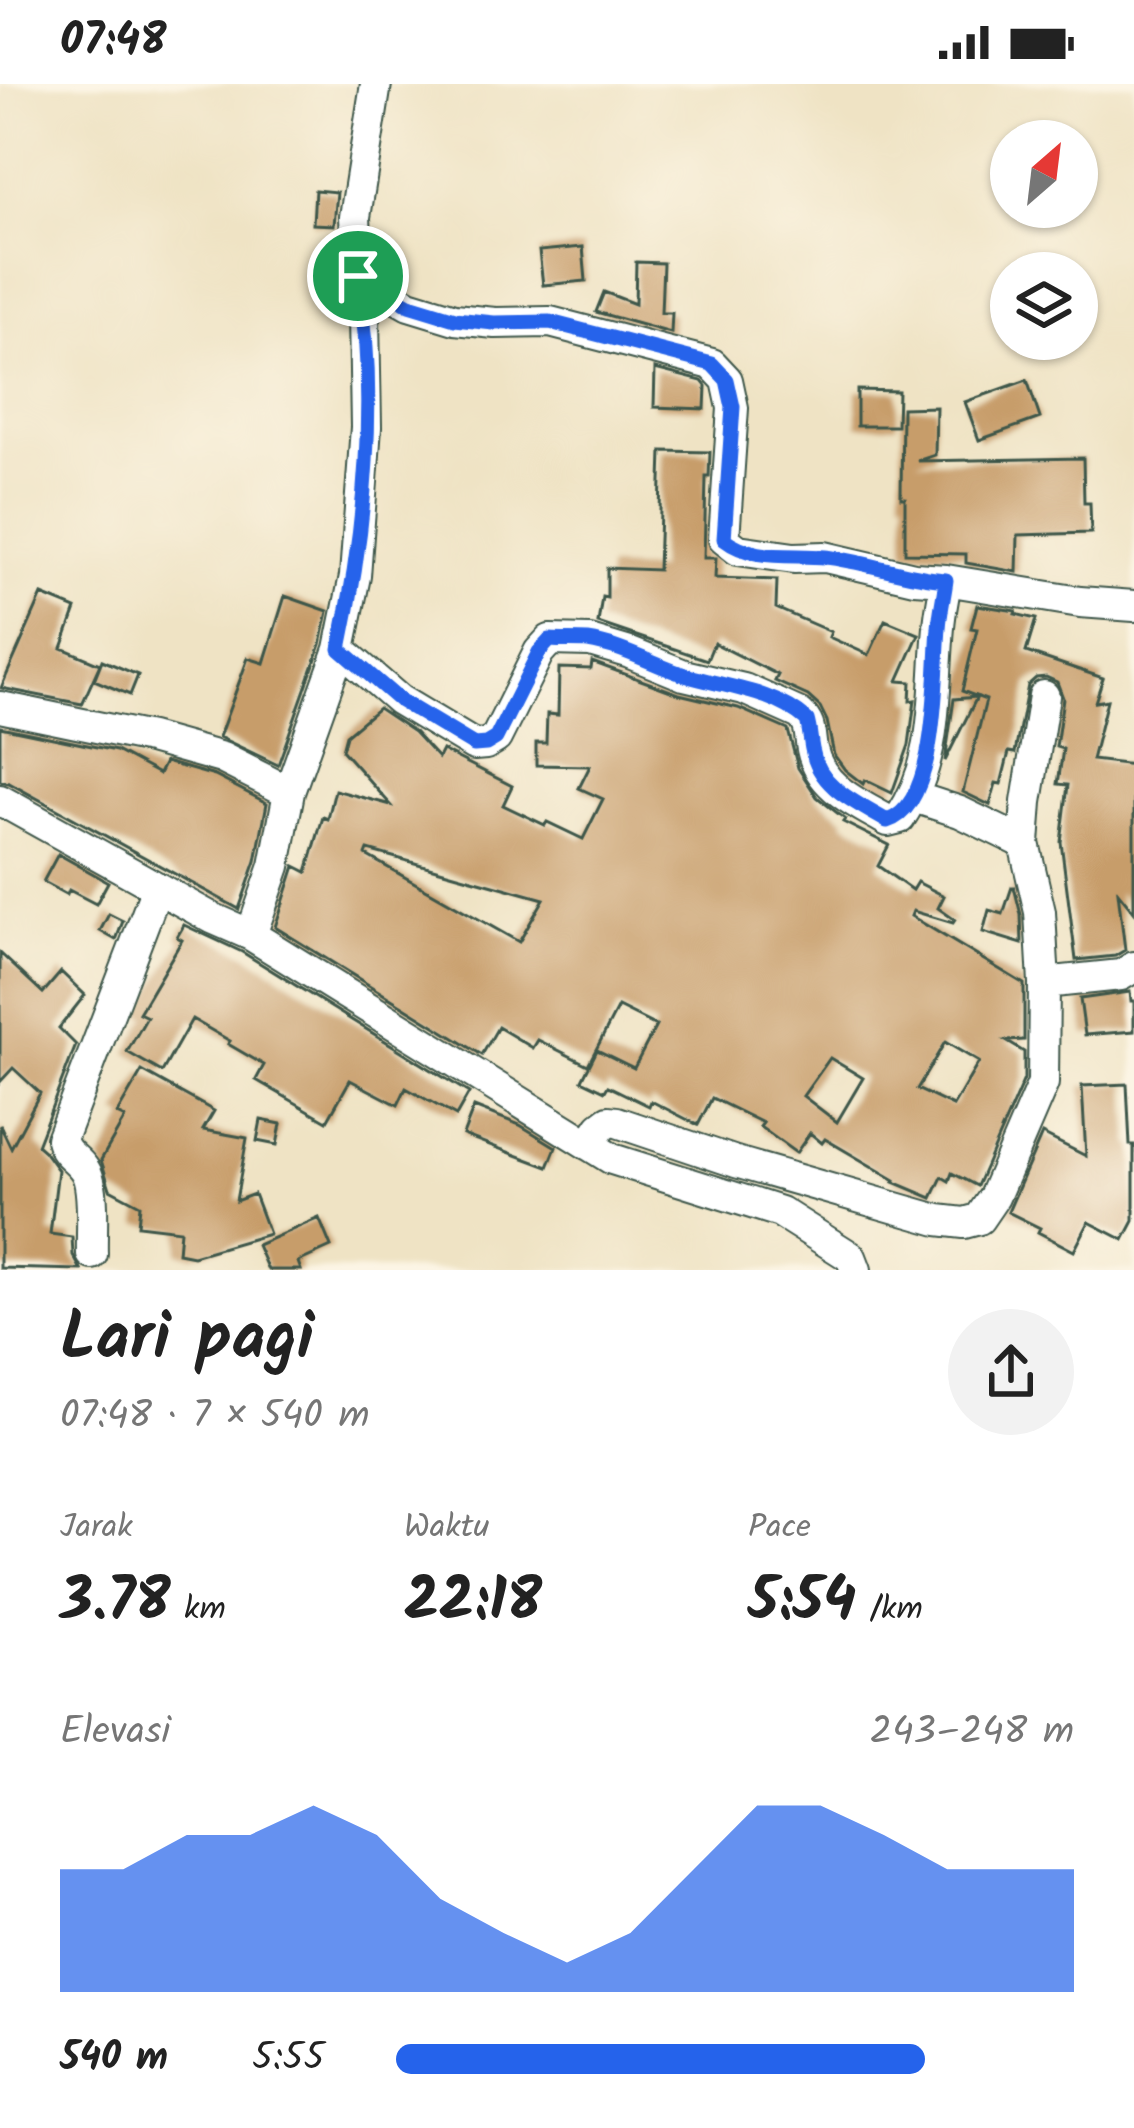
<!DOCTYPE html>
<html lang="id">
<head>
<meta charset="utf-8">
<style>
	:root { --surface:#fff; --page:#f2f2f2; --text:#222; --muted:#767676; --accent:#2563eb }
	body { margin:0; font-family:Kalam,sans-serif; background:var(--page); color:var(--text); height:100vh; display:flex; flex-direction:column; font-size:45px; white-space:nowrap }
	* { box-sizing:border-box; margin:0 }
	p { font-size:39px; color:var(--muted) }
	.icon { flex:none; width:66px; height:66px; fill:none; stroke:currentColor; stroke-width:2; stroke-linecap:round; stroke-linejoin:round }
	.map { position:relative; height:1186px; overflow:hidden }
	.panel { display:flex; flex-direction:column; background:var(--surface); flex:1 }
	.panel>* { flex:none }
	.needle { width:78px; rotate:28deg }
	.buttons { position:absolute; left:990px; top:36px; display:grid; gap:24px }
	.buttons a { display:grid; place-items:center; width:108px; height:108px; border-radius:50%; background:var(--surface); box-shadow:0 3px 9px #0004; font-size:60px }
	.pin { position:absolute; display:grid; place-items:center; width:102px; height:102px; color:#fff; margin:-51px; border:6px solid #fff; border-radius:50%; box-shadow:0 3px 12px #0007 }
	.round { display:grid; place-items:center; flex:none; width:126px; height:126px; border-radius:63px; background:var(--page) }
	.overview { display:flex; align-items:center; justify-content:space-between; height:204px; padding:0 60px }
	h1 { font-size:66px; font-weight:800; line-height:90px }
	.metrics { display:grid; grid-template-columns:repeat(3,1fr); gap:18px; height:204px; padding:12px 60px }
	.metrics div { display:grid; align-content:center }
	.metrics b { font-size:60px; font-weight:800 }
	.metrics small { font-size:33px; font-weight:400 }
	.metrics p { font-size:33px }
	.chart { height:336px; padding:24px 60px }
	.chart p { display:flex; justify-content:space-between }
	.chart svg { width:100%; height:216px; margin-top:12px; fill:var(--accent); opacity:.7 }
	ul { padding:0 60px; list-style:none; font-size:39px }
	li { display:grid; grid-template-columns:192px 144px 1fr; align-items:center; height:90px }
	li i { height:30px; border-radius:15px; background:var(--accent) }
	.status { display:flex; justify-content:space-between; align-items:center; height:84px; padding:0 60px; background:var(--surface); direction:ltr }
	.status svg { height:33px; fill:currentColor }
	.map>svg:first-child { display:block }
	.building { fill:#c79d6b; fill-rule:evenodd }
	.lines { fill:none; stroke-linecap:round; stroke-linejoin:round }
	.minor-casing { stroke:#3e564a; stroke-width:34 }
	.minor { stroke:#fff; stroke-width:30 }
	.route-casing { stroke:#fff; stroke-width:24 }
	.route { stroke:#2563eb; stroke-width:15 }
</style>
</head>
<body>
<div class="status"><b>07:48</b><svg viewBox="0 0 49 12"><path d="M0 12V9h3v3zM5 12V6h3v6zM10 12V3h3v9zM15 12V0h3v12zM26 1h20v11H26zM47 4h2v5h-2z"/></svg></div>
<div class="map">
<svg width="1134" height="1186" viewBox="0 0 1134 1186">
	<rect width="100%" height="100%" fill="#fcf5e5"/>
	<filter id="ink" filterUnits="userSpaceOnUse"><feTurbulence type="fractalNoise" baseFrequency=".00833" numOctaves="2"/><feDisplacementMap in="SourceGraphic" scale="24" xChannelSelector="R" yChannelSelector="G"/><feConvolveMatrix kernelMatrix="1 2 1 2 8 2 1 2 1" color-interpolation-filters="sRGB"/></filter>
	<filter id="wash" filterUnits="userSpaceOnUse"><feTurbulence type="fractalNoise" baseFrequency=".004" numOctaves="4" result="noise"/><feDisplacementMap in="SourceGraphic" scale="48" xChannelSelector="R" yChannelSelector="G"/><feGaussianBlur stdDeviation="2.7" result="paint"/><feColorMatrix in="noise" values="0 0 0 0 0 0 0 0 0 0 0 0 0 0 0 0 0 1.4 0 .05"/><feComposite in="paint" operator="in"/></filter>
	<g filter="url(#wash)">
		<rect width="100%" height="100%" fill="#efe3c4"/>
		<g id="blocks">
			<path class="building" d="M315,106L337,108L334,141L313,140Z
				M583,163L586,197L543,201L539,167Z
				M636,178L663,179L661,229H672L671,249L596,228L604,208L635,220Z
				M655,285L702,297L706,302L705,325L654,323Z
				M1027,296L1040,334L979,356L965,318Z
				M857,306L898,307L897,342H857Z
				M936,323L935,371L917,377L1083,374L1084,419H1090L1091,449L1018,451L1017,488L966,479V470L905,469V414H901L902,324Z
				M662,367L710,368L709,393H706L704,474H716L715,494L777,496L776,524L831,548L829,553L869,571L885,536L919,550L898,597L911,598L910,617L915,616L909,661L892,709L865,696L863,700L845,686L834,671L827,637L820,623L808,612L775,597L778,591L714,559L707,576L598,539L602,513L607,514V484L658,486Z
				M42,511L76,525L62,564L100,580L82,620L1,604Z
				M285,512L328,527L321,560L278,681L219,653L248,574L264,579Z
				M977,521L1016,527L1015,530L1036,535L1026,568L1103,594L1095,618L1107,616L1092,676L1134,681V828L1118,808L1125,866L1115,872L1076,876L1061,758L1068,701L1058,700L1063,665L1056,663L1063,614L1057,598L1046,593L1036,594L1028,601L1015,669L1009,668L1001,700L996,699L990,721L963,708L986,616L962,607L977,545L971,544Z
				M102,576L138,591L130,611L94,596Z
				M592,578L679,610L738,624L788,646L798,684L817,713L845,735L843,738L889,761L878,782L912,806L917,798L944,812L938,824L955,836L953,839L913,827L911,832L1024,900V956L1006,957L1024,968V995L977,1102L952,1089L949,1097L942,1093L932,1114L894,1098L895,1096L825,1055L822,1059L810,1049L796,1069L760,1043L763,1039L712,1014L698,1041L651,1017L649,1022L608,1002L605,1007L582,996L597,966L634,984L656,942L618,923L588,981L538,956L533,964L498,943L482,971L275,843L295,782L307,788L323,733L328,735L335,706L391,721L342,666L346,651L378,624L414,648L438,674L442,666L512,702L503,721L545,741L547,738L583,755L603,715L579,704L590,682L536,681V659H546L547,630L558,631L559,584L591,585ZM368,766L544,815L519,858L366,771ZM945,958L979,978L953,1022L917,1005ZM830,974L863,994L837,1038L803,1012Z
				M977,613L945,677L954,615Z
				M0,643L116,667L159,690L165,678L215,692L267,719L256,777L239,825L9,699L0,697Z
				M58,770L108,798L96,820L69,806L67,811L43,798Z
				M1012,803H1014L1021,831L1022,860L983,848L989,826L1003,830Z
				M109,830L123,837L116,856L100,847Z
				M184,841L242,868L469,1009L456,1032L406,1004L398,1021L350,996L327,1037L256,996L264,981L228,960L230,957L192,935L162,988L127,968L147,933L139,929L182,856L177,853Z
				M0,869L43,909L61,888L85,911L59,944L76,961L37,1061L44,1067L58,1086L50,1150L72,1153L73,1171L81,1186L0,1184V1041L11,1064L40,1009L13,984L0,998Z
				M1130,908L1131,917H1134V947L1085,951L1080,915Z
				M142,987L214,1027L203,1046L247,1054L236,1117L254,1110L269,1150L193,1172L178,1169L180,1146L138,1141L140,1121L110,1105L101,1076L125,1034L117,1030Z
				M1127,1000L1130,1061H1134V1137L1124,1156L1089,1138L1074,1167L1038,1148L1040,1144L1008,1128L1042,1050L1086,1072L1082,1002Z
				M474,1023L520,1041L556,1063L548,1083L463,1051Z
				M261,1036L281,1040L277,1061L257,1057Z
				M319,1134L331,1163L298,1178L301,1186H268L257,1161Z"/>
		</g>
	</g>
	<g filter="url(#ink)">
		<use href="#blocks" fill-opacity="0" stroke="#3e564a" stroke-width="3"/>
		<g class="lines">
			<g class="minor-casing">
				<path id="minor" d="M376,0L355,133L358,192L364,232L366,343L355,492L340,565L399,616L474,661L486,660L496,654L539,568L550,556L590,557L630,569L684,591L744,605L800,630C812,641 809,651 812,665C820,704 857,719 888,737L900,734C939,676 933,609 939,543C940,527 944,512 946,496
					M358,192L409,221L455,235L495,239L550,238L712,280L727,296L733,324L724,455L738,466L794,474L825,473L914,494L946,496L1080,518L1134,522
					M0,623L150,654L222,674L289,708
					M0,716L212,834L251,851L612,1075L780,1128L851,1173L856,1186
					M1024,759L1027,718L1044,612
					M251,851L275,782L289,708L340,565
					M1044,899L1121,891L1134,883
					M589,1061L601,1043L609,1037L617,1038L736,1078L938,1136L964,1139L979,1135L994,1113L1043,999L1044,899L1040,828L1024,759L960,728L914,713
					M92,1170C91,1148 96,1101 84,1085C75,1072 65,1071 61,1055L157,804"/>
			</g>
			<use href="#minor" class="minor"/>
		</g>
	</g>
	<g class="lines" filter="url(#ink)">
		<g class="route-casing">
			<path id="route" d="M358,192L409,221L455,235L494,239L550,238L712,280L727,296L733,323L724,455C752,477 790,470 825,473C865,477 904,493 946,496C944,512 940,528 939,544C935,588 939,722 887,737C857,719 819,704 812,665C810,655 810,646 807,636C775,607 725,603 685,591C653,581 622,562 588,557C576,556 563,557 550,556L539,568L496,654L486,660L474,661L399,616L340,565C365,447 378,312 358,192Z"/>
		</g>
		<use href="#route" class="route"/>
	</g>
</svg>
<div class="buttons">
<a><svg class="needle" viewBox="-14 -14 28 28"><path d="M0-13l5 13h-10z" fill="#e53935"/><path d="M0 13l5-13h-10z" fill="#767676"/></svg></a>
<a><svg class="icon" aria-label="layers" viewBox="0 0 24 24"><path d="M12 4l9 5-9 5-9-5zM3 14l9 5 9-5"/></svg></a>
</div>
<div class="pin" style="left:358px;top:192px;background:#1e9e55"><svg class="icon" aria-label="arrive" viewBox="0 0 24 24"><path d="M6 21V4h12l-3 4 3 4H6"/></svg></div>
</div>
<section class="panel">
<div class="overview"><div><h1>Lari pagi</h1><p>07:48 · 7 × 540 m</p></div><a class="round"><svg class="icon" aria-label="share" viewBox="0 0 24 24"><path d="M12 15V3M7 8l5-5 5 5M5 13v7h14v-7"/></svg></a></div>
<div class="metrics">
<div><p>Jarak</p><b>3.78<small> km</small></b></div>
<div><p>Waktu</p><b>22:18</b></div>
<div><p>Pace</p><b>5:54<small> /km</small></b></div>
</div>
<div class="chart"><p><span>Elevasi</span>243–248 m</p>
<svg viewBox="0 0 160 44" preserveAspectRatio="none"><path d="M0 44V19L10 19L20 12L30 12L40 6L50 12L60 25L70 32L80 38L90 32L100 19L110 6L120 6L130 12L140 19L150 19L160 19V44z"/></svg>
</div>
<ul>
<li><b>540 m</b>5:55<i style="width:78%"></i></li>
</ul>
</section>
</body>
</html>
